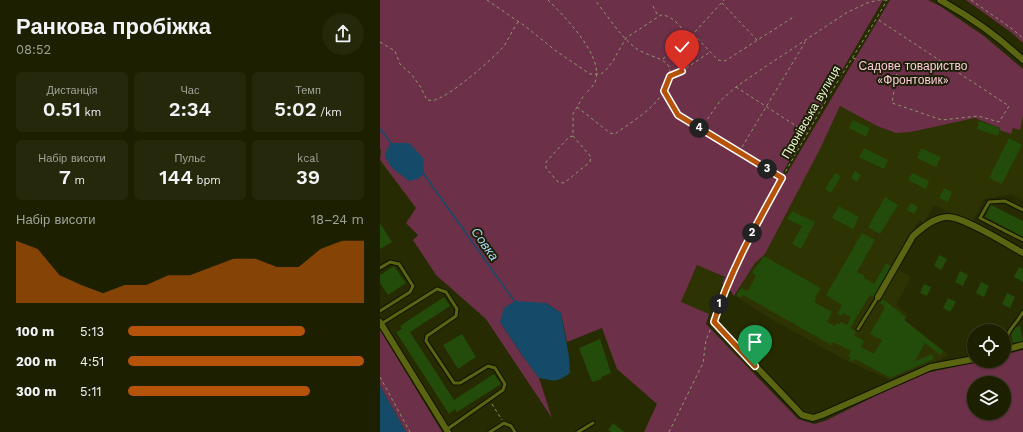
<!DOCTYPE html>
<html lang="uk">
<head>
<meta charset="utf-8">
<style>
	:root { --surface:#1c2001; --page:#25280b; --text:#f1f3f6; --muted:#a0a399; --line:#3a3e23; --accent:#b45309 }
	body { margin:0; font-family:"Work Sans",sans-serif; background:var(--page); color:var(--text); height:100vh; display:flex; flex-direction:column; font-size:15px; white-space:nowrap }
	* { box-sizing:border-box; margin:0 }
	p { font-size:13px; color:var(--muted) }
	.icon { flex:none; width:22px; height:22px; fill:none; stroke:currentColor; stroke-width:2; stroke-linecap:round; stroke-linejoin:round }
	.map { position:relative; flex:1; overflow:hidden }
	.panel { display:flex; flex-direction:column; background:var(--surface); width:380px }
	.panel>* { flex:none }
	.fabs { position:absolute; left:587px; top:324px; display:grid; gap:8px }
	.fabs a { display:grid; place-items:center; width:44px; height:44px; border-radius:50%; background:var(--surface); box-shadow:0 1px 3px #0004,0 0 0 1px var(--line); font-size:20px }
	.pin { position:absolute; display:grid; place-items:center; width:34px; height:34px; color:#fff; margin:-41px -17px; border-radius:50% 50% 50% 0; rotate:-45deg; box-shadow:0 0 4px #0007 }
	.pin .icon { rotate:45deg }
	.km { position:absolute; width:20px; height:20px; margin:-10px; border-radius:50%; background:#222; color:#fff; font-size:11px; line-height:20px; text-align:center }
	.round { display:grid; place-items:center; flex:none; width:42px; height:42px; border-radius:21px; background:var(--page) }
	.overview { display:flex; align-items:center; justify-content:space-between; height:68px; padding:0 16px }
	h1 { font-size:22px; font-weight:600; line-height:30px }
	.metrics { display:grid; grid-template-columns:repeat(3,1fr); gap:6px; height:68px; padding:4px 16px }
	.metrics div { display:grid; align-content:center; border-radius:6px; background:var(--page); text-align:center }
	.metrics b { font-size:20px; font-weight:600 }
	.metrics small { font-size:11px; font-weight:400 }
	.metrics p { font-size:11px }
	.chart { height:112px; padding:8px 16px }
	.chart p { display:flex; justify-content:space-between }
	.chart svg { width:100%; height:72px; margin-top:4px; fill:var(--accent); opacity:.7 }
	ul { padding:0 16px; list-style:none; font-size:13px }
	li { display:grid; grid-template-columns:64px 48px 1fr; align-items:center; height:30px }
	li i { height:10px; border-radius:5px; background:var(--accent) }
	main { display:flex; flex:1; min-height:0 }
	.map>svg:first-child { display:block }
	.built { fill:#2d3302 }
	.green { fill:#6d3049; fill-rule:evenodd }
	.water { fill:#154b69 }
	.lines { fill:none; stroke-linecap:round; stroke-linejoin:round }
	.stream { stroke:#154b69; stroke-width:1.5 }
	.building { fill:#234c0b }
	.lane-casing { stroke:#101300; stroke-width:5 }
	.street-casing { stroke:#101300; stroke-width:8 }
	.path { stroke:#90976e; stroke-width:1; stroke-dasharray:3 3; stroke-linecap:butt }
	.lane { stroke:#5a6411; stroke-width:3 }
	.street { stroke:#5a6411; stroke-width:6 }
	.route-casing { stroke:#fff; stroke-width:8 }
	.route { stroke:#b45309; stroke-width:5 }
	.labels { text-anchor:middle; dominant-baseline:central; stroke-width:4; stroke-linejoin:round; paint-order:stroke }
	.park-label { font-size:12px; fill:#fecbdc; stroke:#1d2008 }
	.street-label { font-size:12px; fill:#f2fad3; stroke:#1d2008 }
	.water-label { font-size:13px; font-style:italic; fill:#aad7f3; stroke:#1d2008 }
</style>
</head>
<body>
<main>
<section class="panel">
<div class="overview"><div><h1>Ранкова пробіжка</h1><p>08:52</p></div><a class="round"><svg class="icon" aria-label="share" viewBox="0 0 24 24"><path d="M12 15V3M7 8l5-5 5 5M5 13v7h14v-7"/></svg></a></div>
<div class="metrics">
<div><p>Дистанція</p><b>0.51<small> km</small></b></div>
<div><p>Час</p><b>2:34</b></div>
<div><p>Темп</p><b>5:02<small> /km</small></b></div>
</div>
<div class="metrics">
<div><p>Набір висоти</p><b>7<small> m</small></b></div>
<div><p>Пульс</p><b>144<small> bpm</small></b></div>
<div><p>kcal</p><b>39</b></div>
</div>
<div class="chart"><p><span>Набір висоти</span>18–24 m</p>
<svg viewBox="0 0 160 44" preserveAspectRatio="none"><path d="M0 44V6L10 11L20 27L30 33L40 38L50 33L60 33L70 27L80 27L90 22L100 17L110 17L120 22L130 22L140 11L150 6L160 6V44z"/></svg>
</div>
<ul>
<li><b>100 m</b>5:13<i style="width:75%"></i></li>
<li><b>200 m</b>4:51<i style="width:100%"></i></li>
<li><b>300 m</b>5:11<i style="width:77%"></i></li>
</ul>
</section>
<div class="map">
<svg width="643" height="432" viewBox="0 0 643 432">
	<rect width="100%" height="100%" fill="#262b01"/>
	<path class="built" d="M460,106L497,126L512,132H531L595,118L620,128H633L639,130L643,116V200L632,194L604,199L592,223L554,205L544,223L539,220L513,266L531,277L516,305L528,315L525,320L568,354L562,359L510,380L467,361L396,322L355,296L375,263L385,254L440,149Z
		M317,265L345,277L329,314L301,303Z"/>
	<path class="green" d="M0,0H503L403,172L406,175L510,0H548L560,6L604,36L643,69V116L640,130L633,128L631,134L620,130V128L595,118L531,132L516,133L497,126L460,106L440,149L385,254L375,263L354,296L348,287L342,284L345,277L317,265L301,302L329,314L326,324L418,419L434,424L445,421L513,387L546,373L602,361H624V355L643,350V432H264L277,404L237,369L222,328L187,342L181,313L166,303L120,322L142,355L159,378L172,418L106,319L56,275L33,240L38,235L26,223L36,208L0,160L1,150L0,149ZM594,383H624V413H594Z
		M586,0H643V43L632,33Z
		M0,330L62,432H26L0,386Z"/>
	<path class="water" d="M11,143H29L43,158L44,174L38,179L29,181L12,168L5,157L7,149Z
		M135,301L166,303L181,313L189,357L190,373C176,383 176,381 159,378L142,355L120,322L124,308Z
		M0,386L26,432H0Z"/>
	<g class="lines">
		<path class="stream" d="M0,129L11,143
			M43,173L135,302"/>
	</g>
	<path class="building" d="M473,120L490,128L486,137L469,128Z
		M599,121L620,128L618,136L597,129Z
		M629,138L642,145L622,184L609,178Z
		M484,148L508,160L504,169L479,157Z
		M541,148L561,157L556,167L537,158Z
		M475,171L481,175L477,182L471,178Z
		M455,173L461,176L451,193L445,189Z
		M532,173L549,181L546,189L528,180Z
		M564,188L572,192L568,202L559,198Z
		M505,197L518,205L500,234L488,227Z
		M531,203L538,207L534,214L527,210Z
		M611,205L643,221V237L605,217Z
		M459,206L479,217L473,229L452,218Z
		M412,211L435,222L421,249L412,244L422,226L407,219Z
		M0,223L12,242L0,249Z
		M482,233L495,240L477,272L485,276L484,278L494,284L506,263L511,266L494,297L490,295L470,328L476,331L474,335L484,341L481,347L494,354L502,340L490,334L505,307L500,303L503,299L526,317L524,320L563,351L560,355L545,343L535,361L552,354L554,359L510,378L481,362L475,359L473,362L470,360L471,358L468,356L471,351L453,342L451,345L363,295L361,298L356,295L361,288L368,291L376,276L372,273L377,265H378L384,256L441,288L435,297L436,298L434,302L452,312L447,322L455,326L457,323L459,325L461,322L467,325L471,317L463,313L461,316L457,314L462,305L446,295Z
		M559,255L567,259L561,270L554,266Z
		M14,266L26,283L8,295L0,283V275Z
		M639,267L643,269V282L634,277Z
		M580,271L588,275L583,286L575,282Z
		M601,282L609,286L604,297L596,293Z
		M544,284L551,287L547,296L540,293Z
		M627,293L635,297L630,308L622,304Z
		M64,297L70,306L30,332L74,400L114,374L121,384L77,412L75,409L69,414L16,332L22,329L20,326Z
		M568,298L576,302L570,312L563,308Z
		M640,326L643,341L633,343L631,334L636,327Z
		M82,334L96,357L78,369L63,345Z
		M220,339L231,373L221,377L222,379L212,382L199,348Z
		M233,423L244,432H231L228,430Z"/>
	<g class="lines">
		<g class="lane-casing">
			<path id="lane" d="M643,210L625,201L609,202L600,218L643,240
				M0,268L10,262L19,264L33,286L30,292L0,311
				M1,324L57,289L66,292L77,309L76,316L47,336L46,341L74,383H80L108,366L115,368L125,384L123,390L66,430
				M478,329L498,297
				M627,349C624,330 635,327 643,312
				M110,432L124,423L131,426L135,432
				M198,432L213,423"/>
		</g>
		<g class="street-casing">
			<path id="street" d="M560,0C589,16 619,37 643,60
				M498,297L533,236C543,227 555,217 568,217C584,217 627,244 643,253
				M0,322L68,432
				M334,322L422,415L433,418L442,415L551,367L594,359
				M624,350L643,345"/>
		</g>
		<path class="path" d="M107,0L145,26L176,51L210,74H221L226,70L233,61L246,38L281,15C293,15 303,29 308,38
			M168,0C184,16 222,54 216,79C215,85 209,90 205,94
			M591,0L631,28L643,38
			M342,3L377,40
			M273,6L278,16
			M313,34L338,60L345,61L415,16
			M0,42L15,51L20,64L31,74L40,86L47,100C49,100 52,101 54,100C68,98 114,58 124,46C129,38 133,29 138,22
			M473,58L481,61L518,66L512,103L562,120L598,116L619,122L629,106L497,19
			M283,59L289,53L313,34L344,0
			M290,76L302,71L330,52
			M356,87L427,133
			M284,91L297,115L401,178
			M197,107L230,133L235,134C247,125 261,117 272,106C280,99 297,74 287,64C279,56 262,55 252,45C239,34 226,14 215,0
			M324,124L340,101L356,87L379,71L466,13L487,3L498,0H507
			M193,136L189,137L166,162V168L178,182L184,183L210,162L211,157L193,136V114L204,95
			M362,147L427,39
			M335,317C347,277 368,241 387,204C407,169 427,134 447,99C467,66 488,34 507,0
			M0,377L30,432
			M112,404L122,420
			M289,432L323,363L326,340L331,328"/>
		<use href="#lane" class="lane"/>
		<use href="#street" class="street"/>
	</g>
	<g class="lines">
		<g class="route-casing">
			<path id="route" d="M302,71L290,76L284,91L298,115L402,178C376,225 350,271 334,322L375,366"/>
		</g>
		<use href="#route" class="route"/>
	</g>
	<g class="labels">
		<g class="park-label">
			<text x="533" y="66">Садове товариство<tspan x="533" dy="14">«Фронтовик»</tspan></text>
		</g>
		<g class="street-label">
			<text transform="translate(431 112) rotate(-60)">Пронівська вулиця</text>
		</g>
		<g class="water-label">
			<text transform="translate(105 244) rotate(55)">Совка</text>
		</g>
	</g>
</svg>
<div class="fabs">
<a><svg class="icon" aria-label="locate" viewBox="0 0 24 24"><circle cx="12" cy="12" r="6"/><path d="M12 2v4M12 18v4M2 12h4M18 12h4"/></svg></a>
<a><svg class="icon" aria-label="layers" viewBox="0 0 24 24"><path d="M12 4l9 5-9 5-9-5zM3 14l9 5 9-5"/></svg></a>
</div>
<div class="pin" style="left:375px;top:366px;background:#1e9e55"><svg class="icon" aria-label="arrive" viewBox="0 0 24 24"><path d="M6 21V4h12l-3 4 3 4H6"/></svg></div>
<div class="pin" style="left:302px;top:71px;background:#d93025"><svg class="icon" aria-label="check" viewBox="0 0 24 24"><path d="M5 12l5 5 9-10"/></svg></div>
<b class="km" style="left:339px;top:304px">1</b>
<b class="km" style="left:372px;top:233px">2</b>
<b class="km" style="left:387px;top:169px">3</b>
<b class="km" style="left:319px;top:128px">4</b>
</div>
</main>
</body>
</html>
